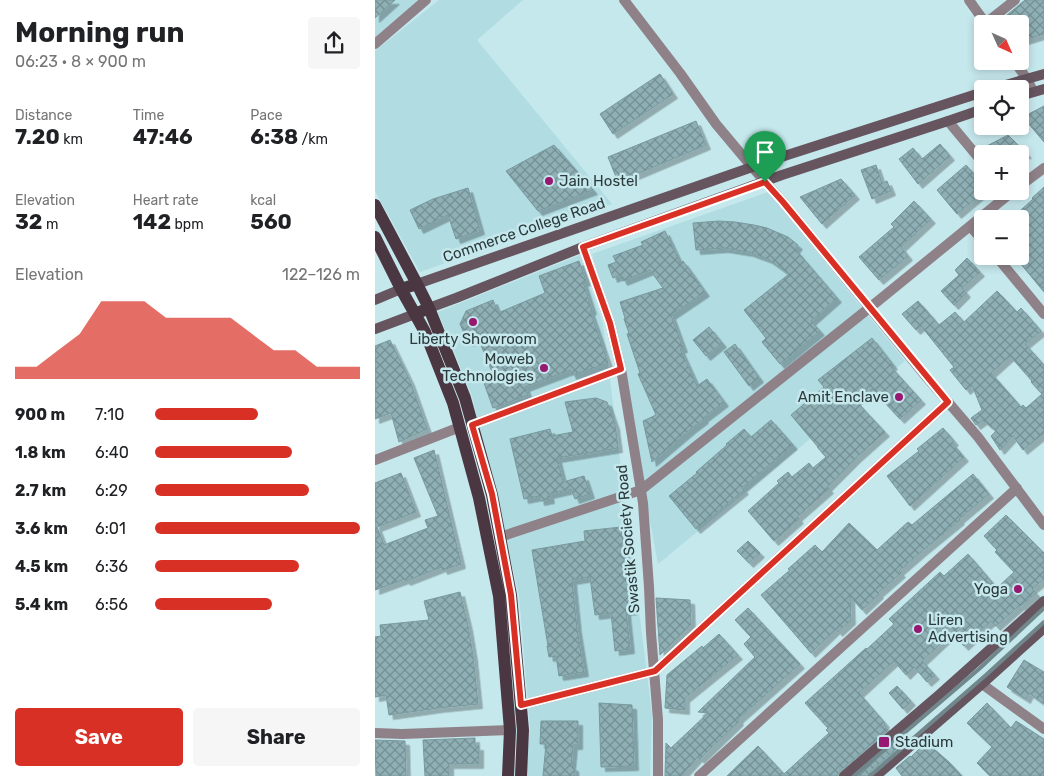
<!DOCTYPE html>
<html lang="en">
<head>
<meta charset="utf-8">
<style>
	:root { --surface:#fff; --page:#f6f6f6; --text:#202124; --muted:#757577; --accent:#d93025 }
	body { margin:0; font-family:Rubik,sans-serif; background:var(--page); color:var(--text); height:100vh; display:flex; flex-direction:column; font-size:19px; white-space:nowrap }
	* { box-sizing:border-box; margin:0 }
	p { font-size:16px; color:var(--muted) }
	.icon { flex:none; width:28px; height:28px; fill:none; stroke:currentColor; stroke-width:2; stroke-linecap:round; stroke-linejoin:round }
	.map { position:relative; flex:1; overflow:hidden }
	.drawer { display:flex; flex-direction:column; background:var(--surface); width:375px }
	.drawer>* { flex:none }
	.needle { width:32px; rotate:135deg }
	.tools { position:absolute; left:599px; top:15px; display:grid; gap:10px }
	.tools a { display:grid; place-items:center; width:55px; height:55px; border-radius:5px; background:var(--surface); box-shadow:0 2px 8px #0003; font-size:25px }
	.pin { position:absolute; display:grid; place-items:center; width:42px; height:42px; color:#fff; margin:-51px -21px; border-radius:50% 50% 50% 0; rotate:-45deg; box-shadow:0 0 5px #0007 }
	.pin .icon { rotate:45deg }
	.round { display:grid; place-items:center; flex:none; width:52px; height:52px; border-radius:5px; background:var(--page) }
	.head { display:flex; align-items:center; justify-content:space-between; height:85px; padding:0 15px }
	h1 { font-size:28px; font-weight:700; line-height:38px }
	.metrics { display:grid; grid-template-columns:repeat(3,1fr); gap:8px; height:85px; padding:5px 15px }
	.metrics div { display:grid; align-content:center }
	.metrics b { font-size:21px; font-weight:700 }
	.metrics small { font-size:14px; font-weight:400 }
	.metrics p { font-size:14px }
	.chart { height:140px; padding:10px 15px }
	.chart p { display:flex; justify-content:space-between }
	.chart svg { width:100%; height:90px; margin-top:5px; fill:var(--accent); opacity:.7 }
	.button { display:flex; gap:10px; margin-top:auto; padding:10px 15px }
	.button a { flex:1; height:58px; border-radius:5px; background:var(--accent); color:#fff; font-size:20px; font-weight:700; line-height:58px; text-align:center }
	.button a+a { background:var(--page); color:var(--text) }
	ul { padding:0 15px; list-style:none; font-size:16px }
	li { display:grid; grid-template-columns:80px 60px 1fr; align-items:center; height:38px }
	li i { height:12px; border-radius:6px; background:var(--accent) }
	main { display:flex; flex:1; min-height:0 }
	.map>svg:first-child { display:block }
	.built { fill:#b0dce2 }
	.building { fill:url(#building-cross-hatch); stroke:#78999e; fill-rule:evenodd; filter:url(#shadow) }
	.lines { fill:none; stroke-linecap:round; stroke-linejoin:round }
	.minor { stroke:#8e8288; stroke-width:10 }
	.secondary { stroke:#66555f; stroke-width:10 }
	.primary { stroke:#4a3742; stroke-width:12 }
	.rail { stroke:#70878b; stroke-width:4 }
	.route-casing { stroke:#fff; stroke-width:10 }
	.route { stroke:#d93025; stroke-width:6 }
	.poi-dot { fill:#961871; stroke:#c5e8ed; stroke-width:2 }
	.labels { text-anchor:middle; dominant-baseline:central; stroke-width:5; stroke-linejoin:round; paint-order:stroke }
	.poi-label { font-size:15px; fill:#2c3a3c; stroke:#c5e8ed; text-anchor:start }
	.street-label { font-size:15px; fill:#2c3a3c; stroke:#c5e8ed }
</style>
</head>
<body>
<main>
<section class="drawer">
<div class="head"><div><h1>Morning run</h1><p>06:23 · 8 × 900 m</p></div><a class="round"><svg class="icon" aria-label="share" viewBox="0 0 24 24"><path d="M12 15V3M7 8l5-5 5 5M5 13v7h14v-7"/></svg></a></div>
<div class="metrics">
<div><p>Distance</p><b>7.20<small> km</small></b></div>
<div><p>Time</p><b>47:46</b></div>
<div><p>Pace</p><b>6:38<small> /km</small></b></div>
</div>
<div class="metrics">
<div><p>Elevation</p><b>32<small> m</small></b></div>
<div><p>Heart rate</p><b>142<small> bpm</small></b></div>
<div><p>kcal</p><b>560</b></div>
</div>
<div class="chart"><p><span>Elevation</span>122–126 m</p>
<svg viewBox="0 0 160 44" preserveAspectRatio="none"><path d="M0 44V38L10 38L20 30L30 22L40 6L50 6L60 6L70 14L80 14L90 14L100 14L110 22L120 30L130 30L140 38L150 38L160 38V44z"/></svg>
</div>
<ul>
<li><b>900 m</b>7:10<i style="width:50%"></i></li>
<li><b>1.8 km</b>6:40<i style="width:67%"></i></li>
<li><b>2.7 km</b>6:29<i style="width:75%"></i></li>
<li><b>3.6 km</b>6:01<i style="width:100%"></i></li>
<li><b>4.5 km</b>6:36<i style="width:70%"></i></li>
<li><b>5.4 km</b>6:56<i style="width:57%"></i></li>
</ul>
<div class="button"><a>Save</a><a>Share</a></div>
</section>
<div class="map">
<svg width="669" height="776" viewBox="0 0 669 776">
	<defs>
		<pattern id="building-cross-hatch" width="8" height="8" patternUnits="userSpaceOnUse" patternTransform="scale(1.25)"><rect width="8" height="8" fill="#8eb0b5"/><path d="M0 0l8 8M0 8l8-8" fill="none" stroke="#749094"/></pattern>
		<filter id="shadow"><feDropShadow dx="4.5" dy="4.5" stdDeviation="0" flood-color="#0004"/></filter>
	</defs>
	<rect width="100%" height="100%" fill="#c5e8ed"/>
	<path class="built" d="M0,0H44L0,38Z
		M64,0H148L102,40L237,204L45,272L0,191V51Z
		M393,192L530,361L283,564L238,324L217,254Z
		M205,255L228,324L277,714L275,776H151L155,727L144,595L97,396L63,312Z"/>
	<path class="building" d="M0,0H20L0,18Z
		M650,0H669V34L649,40L645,34V24H638L632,15Z
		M285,74L298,94L238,134L225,114Z
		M669,106V142L648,117Z
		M321,121L331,145L243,182L233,157Z
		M633,135L652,154H613L608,148Z
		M565,144L575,156L543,184L524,159L538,148L547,159Z
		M179,145L218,190L163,211L131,171Z
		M501,165L507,183L512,181L516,191L497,199L486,170Z
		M591,165L608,184V192L582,214L562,190Z
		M466,179L480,195L447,224L425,197Z
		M669,187V292L645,263V219H636L658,199L657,198Z
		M93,188L105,230L81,239L73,215L44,229L35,210L58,199Z
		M539,201L556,219L526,247L533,256L504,280L484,257L519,227L516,224Z
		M344,221L360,222L379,225L392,228L413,237L423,245L420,249L462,298L436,321L445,331L405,364L387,342L391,338L369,310L414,274L393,259L374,252L349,248L321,250L318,223Z
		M290,231L305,263L308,261L330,292L296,315L308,348L305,349L322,386L332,379L349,402L328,418L329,419L317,428L277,462L268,421L281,415L263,374L265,373L252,334L254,333L249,319L250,318L245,302L288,288L275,270L248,281L245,275L238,278L233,265L241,262L238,256L268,245L266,242Z
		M592,258L605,272L587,288L591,293L579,305L566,291L584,275L580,270Z
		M204,261L211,281L208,282L217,310L215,311L233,363L197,375L195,370L150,387L153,395L118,408L109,383L120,379L103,338L93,342L85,324L91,311L118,300L123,313L170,293L164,276Z
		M622,291L642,312L646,308L666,331L650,344L669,365V433L648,450L638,436L625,450L616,436L621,431L608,420L601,425L596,418L607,410L597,385L591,390L575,370L579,367L546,326L541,330L527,314L543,301L564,325L580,312L589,322ZM635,356L657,381L656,382L667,394L651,408L648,405L646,407L616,373Z
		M334,327L347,343L331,356L318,340Z
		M497,338L518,365L516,367L546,400L525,419L497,389L481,401L510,432L482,457L452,487L454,489L422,517L424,519L399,541L373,511L404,483L402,481L413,472L417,477L434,463L438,468L451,457L442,447H443L416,415L449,387L443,380Z
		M15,340L35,381L52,429L24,442L16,413L0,419V346Z
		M360,344L384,378L374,386L349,352Z
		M221,398L232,402L240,425L243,448L182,458L188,482L209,476L215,494L200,499L196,489L174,494L175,499L165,501L164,496L149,499L135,439L175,429L177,436L198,432L190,402Z
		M396,420L418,445L367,488L369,490L321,529L294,496L322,473L321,472L352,445L351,444L369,429L376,437Z
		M568,428L579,441L577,443L589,457L535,506L512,476L544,451L542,449Z
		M59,450L86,564L68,570L67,567L31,581L30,579L0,590V483L26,473L41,512L2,527L9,545L53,528L50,520L63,516L39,458Z
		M598,474L614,494L584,519L585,520L547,551L524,571L526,573L503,593L504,594L487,610L475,596L476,620L463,632L461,629L436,653L386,595L415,570L413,569L440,545L447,552L474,523L502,550L533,522L537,525Z
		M631,515L669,553V579L657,589L661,593L646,606L645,605L621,626L616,621L589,646L577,633L547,661L560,675L552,682L539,667L531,675L519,661L484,693L510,723L509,725L513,730L465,771L462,776H352L383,746L409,774L454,733L451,730L453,728L430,703L491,648L492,649L519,624L514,619L565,572L569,576L593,554L622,588L639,572L620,552L622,550L609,536Z
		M246,527L258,610L251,611L255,649L240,651L236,613L220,615L215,577L197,580L202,629L209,672L184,676L181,656L174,657L172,646H173L157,550L210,541L209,531Z
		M373,541L385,553L374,563L362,551Z
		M85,592L93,626L98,656L103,704L63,708L14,715L11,695L0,697V637L6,636L5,625L54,620L49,601Z
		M281,598L315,600L316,624L285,655Z
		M373,608L425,664L363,719L364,721L325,759L323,757L306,776H290L291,743L296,748L333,713L323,712L380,657L369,644L376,637L360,620Z
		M344,634L363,655L310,698V710L290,708L292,675L327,646L328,648Z
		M649,660L669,672V704L654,693L651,699L632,687Z
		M522,686L536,701L528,709L514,693Z
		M224,703L257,705L259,766L226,767Z
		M612,703L636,728L641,721L669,739V776H615L602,763L617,747L592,723Z
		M166,721H203V745H198L196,766L199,767L200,776H168L171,744H165Z
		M100,738V746H104V764H74V776H50L48,740Z
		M0,740L30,741L31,776H1Z
		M522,740L526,745L496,771L494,776H480Z
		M551,742L574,762L587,776H527L521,768L535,756L536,757Z"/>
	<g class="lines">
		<path class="minor" d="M249,0L305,73L341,124L377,167L408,202L549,374L603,437L669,525
			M594,0L611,24
			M611,23L640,0
			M0,44L51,0
			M639,61L652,79L658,91
			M573,121L608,163
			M645,186L669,168
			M595,226L608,241
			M208,247L235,323L246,369L268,503L274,587L276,633L283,720V776
			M621,256L669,314
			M97,425L246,369
			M0,460L85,427
			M125,537L266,490L503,301L638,191
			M607,684L669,729
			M146,705L280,671L573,402
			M0,733L27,734L135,730
			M324,776L642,488"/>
		<path class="secondary" d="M617,89L669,74
			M645,96L669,89
			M42,284L400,159L608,92
			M0,300L26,289
			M54,308L81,298L208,247L407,175L573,121L608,109
			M0,329L40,314
			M469,776L565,694L669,601
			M501,776L607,684L669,628"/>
		<path class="primary" d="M0,205L42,284
			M0,237L26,289
			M54,308L40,314L26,289L42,284L54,308L90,398L117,495L136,595L148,730L146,776
			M40,314L50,332L78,403L104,498L124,596L135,730L133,776"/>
		<path class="rail" d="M479,776L604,669L669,608
			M495,776L611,675L669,622"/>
	</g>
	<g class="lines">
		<g class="route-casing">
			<path id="route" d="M390,182L408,202L573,402L280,671L146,705L136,595L117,494L97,425L246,369L235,323L208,247Z"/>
		</g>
		<use href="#route" class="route"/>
	</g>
	<g class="poi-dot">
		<circle cx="174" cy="181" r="5"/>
		<circle cx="98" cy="322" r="5"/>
		<circle cx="169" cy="368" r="5"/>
		<circle cx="524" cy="397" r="5"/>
		<circle cx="643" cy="589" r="5"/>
		<circle cx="543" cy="629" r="5"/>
		<rect x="503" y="736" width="12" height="12" rx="2.5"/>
	</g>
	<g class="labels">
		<g class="poi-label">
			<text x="184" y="181">Jain Hostel</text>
			<text x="98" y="339" text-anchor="middle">Liberty Showroom</text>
			<text x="159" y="359" text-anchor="end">Moweb<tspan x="159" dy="17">Technologies</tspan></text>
			<text x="514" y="397" text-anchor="end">Amit Enclave</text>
			<text x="633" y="589" text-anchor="end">Yoga</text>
			<text x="553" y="620">Liren<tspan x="553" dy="17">Advertising</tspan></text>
			<text x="520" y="742">Stadium</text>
		</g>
		<g class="street-label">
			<text transform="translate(149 230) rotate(-19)">Commerce College Road</text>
			<text transform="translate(253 539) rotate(-95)">Swastik Society Road</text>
		</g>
	</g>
</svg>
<div class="tools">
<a><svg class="needle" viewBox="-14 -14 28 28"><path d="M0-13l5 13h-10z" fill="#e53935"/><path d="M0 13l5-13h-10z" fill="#757577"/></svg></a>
<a><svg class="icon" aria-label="locate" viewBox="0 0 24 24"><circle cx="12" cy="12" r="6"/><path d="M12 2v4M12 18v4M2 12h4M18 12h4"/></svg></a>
<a>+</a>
<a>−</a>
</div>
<div class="pin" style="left:390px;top:182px;background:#1e9e55"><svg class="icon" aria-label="arrive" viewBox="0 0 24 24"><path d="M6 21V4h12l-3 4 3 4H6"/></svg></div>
</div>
</main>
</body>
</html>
